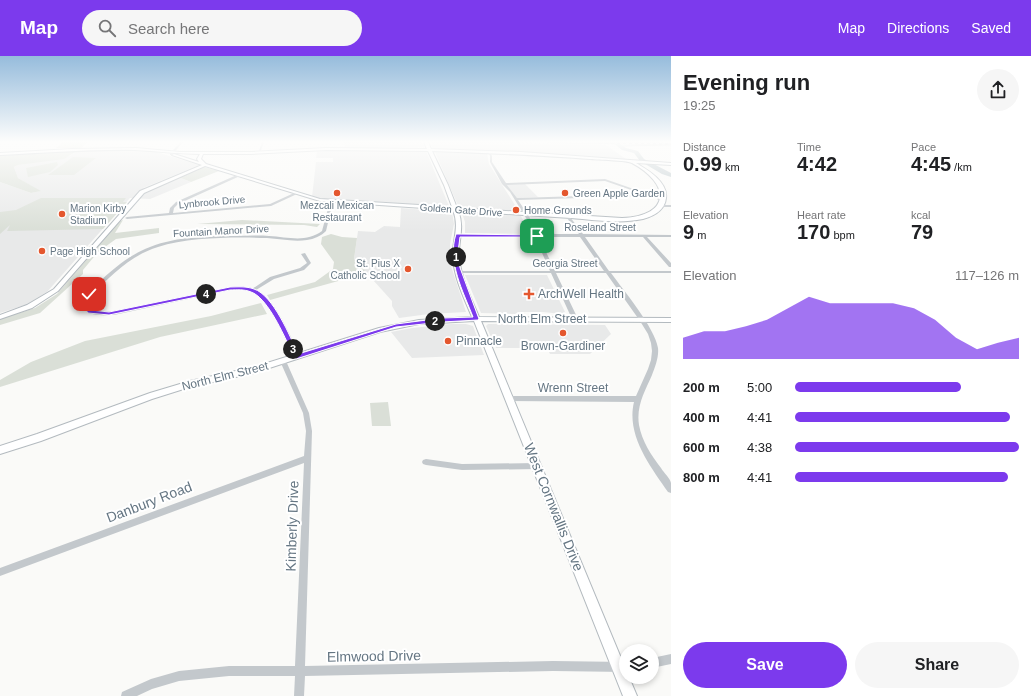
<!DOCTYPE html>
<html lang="en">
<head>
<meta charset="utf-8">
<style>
	:root { --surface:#fff; --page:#f6f6f6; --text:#202124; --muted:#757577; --accent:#7c3aed }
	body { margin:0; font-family:Helvetica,sans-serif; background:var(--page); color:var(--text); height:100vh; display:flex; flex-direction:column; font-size:15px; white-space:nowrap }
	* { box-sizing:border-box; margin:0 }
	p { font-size:13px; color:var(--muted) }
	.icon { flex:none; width:22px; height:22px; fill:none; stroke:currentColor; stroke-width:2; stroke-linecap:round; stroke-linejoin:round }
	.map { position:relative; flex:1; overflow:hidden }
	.side { display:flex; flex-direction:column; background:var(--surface); width:360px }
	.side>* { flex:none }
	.buttons { position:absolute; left:619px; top:588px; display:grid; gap:8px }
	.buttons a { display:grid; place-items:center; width:40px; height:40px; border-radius:50%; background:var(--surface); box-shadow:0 2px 6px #0003; font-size:20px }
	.pin { position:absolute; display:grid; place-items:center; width:34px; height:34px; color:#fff; margin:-17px; border-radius:8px; box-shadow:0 2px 6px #0006 }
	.km { position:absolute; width:20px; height:20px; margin:-10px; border-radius:50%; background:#222; color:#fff; font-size:11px; line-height:20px; text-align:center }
	.round { display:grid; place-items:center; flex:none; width:42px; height:42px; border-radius:21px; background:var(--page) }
	.overview { display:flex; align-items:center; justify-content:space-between; height:68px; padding:0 12px }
	h1 { font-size:22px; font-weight:800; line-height:30px }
	.stats { display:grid; grid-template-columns:repeat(3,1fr); gap:6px; height:68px; padding:4px 12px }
	.stats div { display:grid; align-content:center }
	.stats b { font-size:20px; font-weight:800 }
	.stats small { font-size:11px; font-weight:400 }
	.stats p { font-size:11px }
	.chart { height:112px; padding:8px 12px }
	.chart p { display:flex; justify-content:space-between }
	.chart svg { width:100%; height:72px; margin-top:4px; fill:var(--accent); opacity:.7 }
	.action { display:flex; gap:8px; margin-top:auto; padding:8px 12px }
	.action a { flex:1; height:46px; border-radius:24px; background:var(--accent); color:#fff; font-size:16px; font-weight:800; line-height:46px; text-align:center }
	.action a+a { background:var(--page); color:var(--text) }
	ul { padding:0 12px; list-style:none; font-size:13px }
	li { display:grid; grid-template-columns:64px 48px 1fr; align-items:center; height:30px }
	li i { height:10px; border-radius:5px; background:var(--accent) }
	header { display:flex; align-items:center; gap:24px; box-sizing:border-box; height:56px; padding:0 20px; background:var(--accent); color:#fff }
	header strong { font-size:19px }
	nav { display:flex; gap:22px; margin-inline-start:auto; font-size:14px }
	.search { width:280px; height:36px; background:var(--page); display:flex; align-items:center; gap:10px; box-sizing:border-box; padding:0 14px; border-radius:22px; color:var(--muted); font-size:15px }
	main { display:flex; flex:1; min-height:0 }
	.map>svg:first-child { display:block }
	.built { fill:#e8e9e9 }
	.green { fill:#dadfd7 }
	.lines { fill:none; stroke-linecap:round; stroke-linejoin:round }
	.stream { stroke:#bbc7cb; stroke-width:1 }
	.river { fill:#bbc7cb; fill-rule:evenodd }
	.secondary-casing { stroke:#b3babf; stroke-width:2 }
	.street { fill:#c3c8cc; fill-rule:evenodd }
	.secondary { fill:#fff; fill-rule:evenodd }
	.rail-casing { stroke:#a2aab0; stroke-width:2 }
	.rail { stroke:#fff; stroke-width:1; stroke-dasharray:3; stroke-linecap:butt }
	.route { fill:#7c3aed; stroke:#fff }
	.poi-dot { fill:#e4572e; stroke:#fff; stroke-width:1.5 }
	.labels { text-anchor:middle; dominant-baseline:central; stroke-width:4; stroke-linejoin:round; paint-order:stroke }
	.far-poi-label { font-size:10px; fill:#657683; stroke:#fff; text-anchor:start }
	.far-street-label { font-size:10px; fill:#657683; stroke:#fff }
	.poi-label { font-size:12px; fill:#657683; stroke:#fff; text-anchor:start }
	.street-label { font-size:12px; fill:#657683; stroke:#fff }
	.near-street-label { font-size:14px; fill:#657683; stroke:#fff }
</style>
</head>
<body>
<header>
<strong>Map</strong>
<div class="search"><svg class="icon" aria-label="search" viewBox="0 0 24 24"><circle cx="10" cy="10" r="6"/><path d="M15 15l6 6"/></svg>Search here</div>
<nav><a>Map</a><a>Directions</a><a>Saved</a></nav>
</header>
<main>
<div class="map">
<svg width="671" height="640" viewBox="0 0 671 640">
	<rect width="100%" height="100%" fill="#fafaf8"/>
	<path class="built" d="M344,86H422L424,91L345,92Z
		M430,86H516L606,89L626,103L435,93L432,92Z
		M345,94L426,95L449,150L328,144L312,141L316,106H333V102H316L317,95Z
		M77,95H153L199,109L143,132L150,133L178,121L191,126L150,143L130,142L47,236L28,248L0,257V126L31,137L40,135L18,122L14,111L18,109L70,100Z
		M437,95L487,97L489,108L520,157L459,152L435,96Z
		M525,128L538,141L517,142L507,129Z
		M401,152L452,156L454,168L450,188L451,210L466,256L429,258L399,262L392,250V245L354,203L358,175L375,176L384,170L400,171Z
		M462,157L521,160L530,178L467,177H465V166Z
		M530,161L546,162L555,178H537Z
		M465,219H547L565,256L562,258L543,256H518L515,258L481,257Z
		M451,268H466L473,270L484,299L412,302L391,276L412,272Z
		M488,268L605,269L611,278L590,298H550L547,292H496L486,270Z"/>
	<path class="green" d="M63,86H88L81,92H56Z
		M77,95L64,103L18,109L14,111L18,122L41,135L31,137L0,126V100Z
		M73,101L96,102L74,119H48Z
		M57,106L58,109L50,116L28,121L26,112Z
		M204,111L219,115L191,126L178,121Z
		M41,142H126L123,146H127L103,173L7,175L10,169L0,178V156L16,154Z
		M123,164L115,177L159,172V177L116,183L98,196L83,214V218L40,257L0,269V263L35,252L57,238L120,165Z
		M242,164L320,168L317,171L304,169L197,168Z
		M331,178L342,181L357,182L354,203L367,217L270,244L267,239L315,226L333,213L334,206L321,188L322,181Z
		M261,247L267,258L160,281L0,331V324L31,306L85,285L211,260Z
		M388,346L391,370H372L370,347Z"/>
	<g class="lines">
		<path class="stream" d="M621,90L671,89"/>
		<path class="river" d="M612,86H617L626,92L638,95L644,103L671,117V121L662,118L640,105L634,97L622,94Z"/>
		<g class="secondary-casing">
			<path id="secondary" d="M424,86H428L431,93L521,96L671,107V109L636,107C648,114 668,126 666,142C665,154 654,160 643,163C620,168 594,164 571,162C533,160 496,157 458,155C465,171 458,185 459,201C461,222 471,242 479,261L671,262V266L481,265L626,614V621H629L637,640H623L474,265L419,268L380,276L254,317L190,331L152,343L41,385L0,398V390L37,378L150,337L190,325L254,311L379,272L419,264L472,261C464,242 454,222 453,201C452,184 460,172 453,154L320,145L205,110L144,137L58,235L32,252L0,263V259L27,249L54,233L140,135L202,109L172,99L174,98L199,106L197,103L200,98C178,98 157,95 135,94C90,93 45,97 0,99V97L72,93L136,92L180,96H250L326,92L427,93ZM326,94L428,95L444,129L452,151L320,143L206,108L201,103L203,98H250ZM432,95C485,97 537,99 590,103C599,104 625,104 632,107C671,128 671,160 622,162L457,152L448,129Z"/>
		</g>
		<path class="street" d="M181,86H183L172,99H170V97Z
			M262,86H264L260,97L258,98Z
			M488,95L490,96L492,100V106L506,127L605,123L665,144L662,145L643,138V140H642L518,144L530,162L538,178H579L567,162L569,161H570L583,178L671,179V181H647L671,207V211H669L643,181H585L609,215H671V217H611C624,235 655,272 658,292C659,301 655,311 652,319C645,335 636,350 639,369C642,385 651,399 661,412C664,417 670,422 671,427C671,430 671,434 671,437L668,436C650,410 626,379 634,346L508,345L507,343L508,341L510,340H636L648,313L651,304L652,295L651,287L648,278L640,265L606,217H556L578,263L575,265L572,263L551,217H457V216L459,215H550L535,181L458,180L456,179L458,178H534L526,162L510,136L502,128L490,106V100ZM605,125L643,138L517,142L507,129ZM539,181H580L604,215H555Z
			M239,118L241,119L240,120L178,148L174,152L173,157L270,148L294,137L297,138L271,150L127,163L125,162L127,161L169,157L170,152L176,146Z
			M330,145L333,146L326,175C321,180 314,183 307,184C294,186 280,183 267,182C235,181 189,181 158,191C131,199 111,220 91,239C88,245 89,249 92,255L99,256L114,255L230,232L243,231L252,233L270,221L300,212L307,207L301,198L305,197L311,207L304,214L274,223L256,234C276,244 291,281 300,301L299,302H295C286,285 274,248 257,238C249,233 239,233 230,234L114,259C104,259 98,260 88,257C79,242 87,237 98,227C112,214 127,201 145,193C172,181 204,180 232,180C244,180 257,179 269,180C288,181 306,187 322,175Z
			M660,149H671V151H661L659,150Z
			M283,303L286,305L309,357L312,375L305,610L553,605L626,606V616L553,615L305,620L304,640H294L295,620H229L179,625L152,633L137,640H121L122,636L151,623L179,615L229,610H295L304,407L0,520V512L304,400L306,375L303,357L280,305Z
			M426,403L462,408L537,407L540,408L541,410L540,412L537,413L462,414L426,409L423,408L422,406L423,404Z
			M671,598V608L652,612V602Z"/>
		<use href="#secondary" class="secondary"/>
		<g class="rail-casing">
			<path id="rail" d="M548,86L671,88"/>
		</g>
		<use href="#rail" class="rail"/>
	</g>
	<linearGradient id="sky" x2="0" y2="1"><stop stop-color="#96bcdc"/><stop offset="0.49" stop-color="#fdfdfc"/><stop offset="1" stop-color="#fdfdfc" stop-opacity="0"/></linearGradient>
	<rect width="671" height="175" fill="url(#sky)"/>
	<path class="route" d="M456,178L537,179L539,180L537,181H460L458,196L459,209L479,263L478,264L442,266L396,271L296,303C292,301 290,293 288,288C281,273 266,241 251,236C244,233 237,234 230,234L109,259L88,257L83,250V244L89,237L92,238L88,244L91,254L109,256L230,231C238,231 246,230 254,233C273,239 290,280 298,298L396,268L442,262L473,261C463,235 447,206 456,178Z"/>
	<g class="poi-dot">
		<circle cx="337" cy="137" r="4"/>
		<circle cx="565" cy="137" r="4"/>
		<circle cx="516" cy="154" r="4"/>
		<circle cx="62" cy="158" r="4"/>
		<circle cx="42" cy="195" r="4"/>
		<circle cx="408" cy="213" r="4"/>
		<path d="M527 232h4v4h4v4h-4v4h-4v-4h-4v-4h4z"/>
		<circle cx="563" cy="277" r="4"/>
		<circle cx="448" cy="285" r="4"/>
	</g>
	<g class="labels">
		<g class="far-poi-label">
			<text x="573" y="137">Green Apple Garden</text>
			<text x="337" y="149" text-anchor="middle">Mezcali Mexican<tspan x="337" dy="12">Restaurant</tspan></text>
			<text x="70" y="152">Marion Kirby<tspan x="70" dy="12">Stadium</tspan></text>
			<text x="524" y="154">Home Grounds</text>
			<text x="50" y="195">Page High School</text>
			<text x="400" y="207" text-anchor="end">St. Pius X<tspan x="400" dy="12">Catholic School</tspan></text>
		</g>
		<g class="far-street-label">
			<text transform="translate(212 146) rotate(-5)">Lynbrook Drive</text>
			<text transform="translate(461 154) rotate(4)">Golden Gate Drive</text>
			<text x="600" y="171">Roseland Street</text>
			<text transform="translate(221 175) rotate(-3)">Fountain Manor Drive</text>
			<text x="565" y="207">Georgia Street</text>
		</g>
		<g class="poi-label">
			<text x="538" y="238">ArchWell Health</text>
			<text x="456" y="285">Pinnacle</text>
			<text x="563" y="290" text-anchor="middle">Brown-Gardiner</text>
		</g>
		<g class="street-label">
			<text x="542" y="263">North Elm Street</text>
			<text transform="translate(225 320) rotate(-14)">North Elm Street</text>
			<text x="573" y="332">Wrenn Street</text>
		</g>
		<g class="near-street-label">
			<text transform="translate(149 446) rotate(-21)">Danbury Road</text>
			<text transform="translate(554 451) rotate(68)">West Cornwallis Drive</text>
			<text transform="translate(292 470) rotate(-88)">Kimberly Drive</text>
			<text transform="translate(374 600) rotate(-1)">Elmwood Drive</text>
		</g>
	</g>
</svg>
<div class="buttons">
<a><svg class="icon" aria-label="layers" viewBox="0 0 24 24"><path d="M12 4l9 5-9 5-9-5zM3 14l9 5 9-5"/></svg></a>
</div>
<div class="pin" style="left:537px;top:180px;background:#1e9e55"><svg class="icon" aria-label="arrive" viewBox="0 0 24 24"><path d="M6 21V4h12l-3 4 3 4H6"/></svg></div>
<div class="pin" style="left:89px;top:238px;background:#d93025"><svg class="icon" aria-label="check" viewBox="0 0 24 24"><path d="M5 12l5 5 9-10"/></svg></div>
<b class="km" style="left:456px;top:201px">1</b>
<b class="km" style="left:435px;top:265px">2</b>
<b class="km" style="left:293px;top:293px">3</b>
<b class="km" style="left:206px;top:238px">4</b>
</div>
<section class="side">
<div class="overview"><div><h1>Evening run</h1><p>19:25</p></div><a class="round"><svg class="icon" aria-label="share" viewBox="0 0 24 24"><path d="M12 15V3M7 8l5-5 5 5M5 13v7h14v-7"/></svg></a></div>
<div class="stats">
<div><p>Distance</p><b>0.99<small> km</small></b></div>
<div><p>Time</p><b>4:42</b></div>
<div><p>Pace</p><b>4:45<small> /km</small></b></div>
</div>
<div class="stats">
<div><p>Elevation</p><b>9<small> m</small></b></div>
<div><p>Heart rate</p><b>170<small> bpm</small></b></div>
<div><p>kcal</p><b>79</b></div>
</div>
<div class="chart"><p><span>Elevation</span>117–126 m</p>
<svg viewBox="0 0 160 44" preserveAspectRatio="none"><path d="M0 44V31L10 27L20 27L30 24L40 20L50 13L60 6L70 10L80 10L90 10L100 10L110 13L120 20L130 31L140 38L150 34L160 31V44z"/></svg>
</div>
<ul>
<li><b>200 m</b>5:00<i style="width:74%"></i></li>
<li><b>400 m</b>4:41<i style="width:96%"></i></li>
<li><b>600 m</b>4:38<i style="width:100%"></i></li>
<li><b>800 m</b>4:41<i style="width:95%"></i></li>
</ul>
<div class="action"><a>Save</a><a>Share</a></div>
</section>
</main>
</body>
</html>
